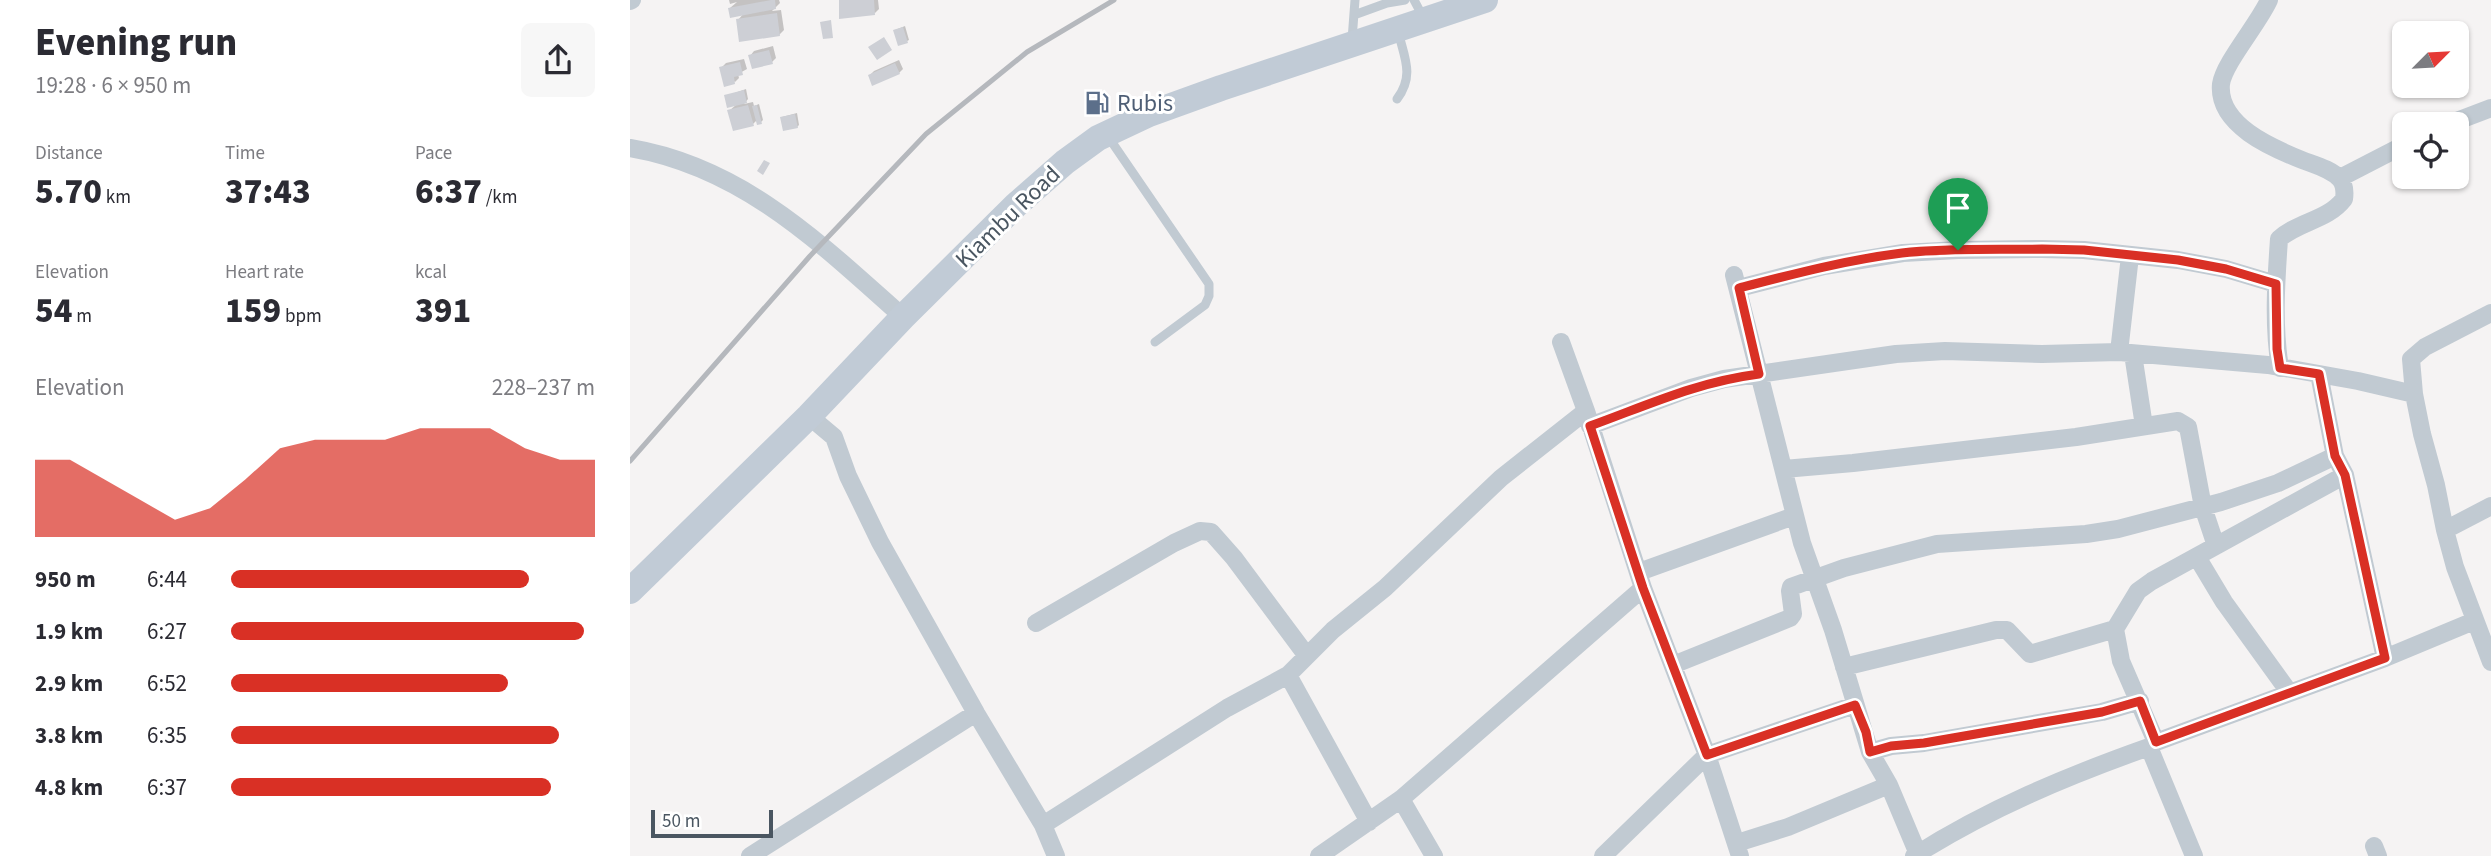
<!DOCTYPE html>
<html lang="en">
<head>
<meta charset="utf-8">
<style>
	:root { --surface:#fff; --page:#f7f7f7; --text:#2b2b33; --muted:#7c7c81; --accent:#d93025 }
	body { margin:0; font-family:"Source Sans 3",sans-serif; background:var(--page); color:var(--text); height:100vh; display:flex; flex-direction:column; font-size:26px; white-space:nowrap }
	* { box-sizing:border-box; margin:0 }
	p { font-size:23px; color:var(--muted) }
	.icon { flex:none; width:38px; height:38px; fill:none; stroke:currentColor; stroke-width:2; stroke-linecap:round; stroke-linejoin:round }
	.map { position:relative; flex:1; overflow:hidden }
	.drawer { display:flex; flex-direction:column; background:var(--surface); width:630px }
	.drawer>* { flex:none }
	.needle { width:46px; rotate:66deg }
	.tools { position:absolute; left:1762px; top:21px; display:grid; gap:14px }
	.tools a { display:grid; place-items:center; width:77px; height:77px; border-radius:10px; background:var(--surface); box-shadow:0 2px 5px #0004; font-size:35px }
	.scale { position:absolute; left:21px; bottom:18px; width:122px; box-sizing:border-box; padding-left:7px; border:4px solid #4a5661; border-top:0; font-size:19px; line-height:24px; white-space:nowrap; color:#4a5661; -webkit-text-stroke:5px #fff; paint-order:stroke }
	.pin { position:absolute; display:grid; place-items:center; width:60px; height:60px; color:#fff; margin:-72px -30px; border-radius:50% 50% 50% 0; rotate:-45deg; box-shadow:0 0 7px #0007 }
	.pin .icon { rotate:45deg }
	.round { display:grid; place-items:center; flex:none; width:74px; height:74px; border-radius:10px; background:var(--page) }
	.headline { display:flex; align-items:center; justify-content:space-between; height:119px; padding:0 35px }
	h1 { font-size:38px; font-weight:800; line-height:52px }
	.metrics { display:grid; grid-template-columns:repeat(3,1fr); gap:10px; height:119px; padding:7px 35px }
	.metrics div { display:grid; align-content:center }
	.metrics b { font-size:35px; font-weight:800 }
	.metrics small { font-size:19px; font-weight:400 }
	.metrics p { font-size:19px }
	.chart { height:196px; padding:14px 35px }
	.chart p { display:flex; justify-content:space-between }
	.chart svg { width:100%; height:126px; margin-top:7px; fill:var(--accent); opacity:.7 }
	ul { padding:0 35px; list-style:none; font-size:23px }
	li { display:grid; grid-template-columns:112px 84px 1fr; align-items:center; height:52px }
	li i { height:18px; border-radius:9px; background:var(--accent) }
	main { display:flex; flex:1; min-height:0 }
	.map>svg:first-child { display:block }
	.shadow { fill:#0003 }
	.building { fill:#cdcfd5 }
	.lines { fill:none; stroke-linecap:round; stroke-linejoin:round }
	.lane { stroke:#c1cad2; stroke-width:9 }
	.street { stroke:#c1cad2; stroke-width:18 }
	.secondary { stroke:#c1cbd6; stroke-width:26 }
	.rail { stroke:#b5b8bd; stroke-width:5 }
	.route-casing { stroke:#fff; stroke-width:14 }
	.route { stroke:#d93025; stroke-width:9 }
	.labels { text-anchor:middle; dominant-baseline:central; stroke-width:6; stroke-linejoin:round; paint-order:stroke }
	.service-label { font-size:24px; fill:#4e5e75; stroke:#fff; text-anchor:start }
	.street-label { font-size:24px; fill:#4a5661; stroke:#fff }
</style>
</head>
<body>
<main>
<section class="drawer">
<div class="headline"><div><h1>Evening run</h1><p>19:28 · 6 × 950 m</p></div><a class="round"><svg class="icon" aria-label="share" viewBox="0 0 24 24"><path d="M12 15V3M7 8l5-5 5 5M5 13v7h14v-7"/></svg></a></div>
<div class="metrics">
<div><p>Distance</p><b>5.70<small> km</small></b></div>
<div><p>Time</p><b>37:43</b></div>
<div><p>Pace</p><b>6:37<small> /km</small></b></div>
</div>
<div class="metrics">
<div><p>Elevation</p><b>54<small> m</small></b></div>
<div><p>Heart rate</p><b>159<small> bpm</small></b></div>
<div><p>kcal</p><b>391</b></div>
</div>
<div class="chart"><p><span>Elevation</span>228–237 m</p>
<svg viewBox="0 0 160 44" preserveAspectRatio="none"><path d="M0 44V17L10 17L20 24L30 31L40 38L50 34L60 24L70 13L80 10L90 10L100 10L110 6L120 6L130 6L140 13L150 17L160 17V44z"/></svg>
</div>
<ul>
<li><b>950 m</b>6:44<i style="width:82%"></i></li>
<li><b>1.9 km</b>6:27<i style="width:97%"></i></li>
<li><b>2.9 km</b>6:52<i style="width:76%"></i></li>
<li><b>3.8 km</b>6:35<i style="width:90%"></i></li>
<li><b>4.8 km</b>6:37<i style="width:88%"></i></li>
</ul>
</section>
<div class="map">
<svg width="1861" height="856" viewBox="0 0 1861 856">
	<rect width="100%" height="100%" fill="#f5f3f3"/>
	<path class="shadow" d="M99,0H149L150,3L142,11L151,10L154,30L149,35L108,20L114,13L100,8L107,2L100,4Z
		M211,0H248L249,9L245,13Z
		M275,26L279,40L277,41L265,30Z
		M143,46L146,58L142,62L120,56L124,51Z
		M114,59L117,69L108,74L109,78L105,82L91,68L96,63Z
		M269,60L273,69L269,73L240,75L244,71Z
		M116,89L118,99L114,104L123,102L124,106L129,104L133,120L131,122L127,120L123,124L99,111L107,104L96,96Z
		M167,113L169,125L167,127L152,117Z"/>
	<path class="building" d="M141,0H145L146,9L100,18L98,8Z
		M209,0H244L245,15L209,19Z
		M147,13L150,36L109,42L106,19Z
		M201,20L203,38L193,39L190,22Z
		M273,27L278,43L268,46L263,30Z
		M254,37L262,50L247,60L238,47Z
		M139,50L143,64L122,69L118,55Z
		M110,62L113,75L104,77L105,84L94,87L89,67Z
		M265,63L270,74L242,86L238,75Z
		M114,90L117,103L97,108L94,95Z
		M118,105L124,126L103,131L97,110Z
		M127,105L132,124L127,125L122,106Z
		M165,114L168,128L153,131L150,117Z
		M134,160L140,163L133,175L127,171Z"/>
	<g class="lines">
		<path class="lane" d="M784,0L793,17
			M724,15L757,3L775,0
			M722,40L725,0
			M767,99C785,75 774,57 768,31
			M477,135L579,284V296L575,305L525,342"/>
		<path class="street" d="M1639,0C1629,23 1594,63 1591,84C1587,125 1642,148 1672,160C1685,165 1701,169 1710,179C1715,185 1715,192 1714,199C1697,221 1669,221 1649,239C1646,282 1643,325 1650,368
			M0,1L2,0
			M1819,124L1861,108
			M0,148C113,167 191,244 273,317
			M1710,178L1774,145
			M1104,275L1172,543L1203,630L1240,752L1259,785L1158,827L1107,843
			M1109,288L1194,266L1273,253L1328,250L1412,249L1454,250L1548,260L1596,269L1646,284
			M1861,313L1795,347L1781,359L1784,394L1792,434L1806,485L1815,530L1825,567L1861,662
			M931,342L956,411L1013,588L1077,755L1110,856
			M1489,352L1500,256
			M1503,354L1514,426
			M1689,374L1705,456L1715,475L1755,658
			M179,416L204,437L218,476L250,542L346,713
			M960,426L1061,388L1094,379L1266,354L1315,351L1412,354L1489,352L1638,365L1728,381L1784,394
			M1154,469L1223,463L1446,437L1548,421L1558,427L1573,507L1586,546
			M1815,530L1861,506
			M1567,557L1594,602L1659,692
			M1009,572L1164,516
			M406,623L544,543L570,531L581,532L604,558L677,656
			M1485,629L1491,661L1526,742
			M1043,665L1160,618L1163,614L1160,591L1161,587L1214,568L1307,544L1456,534L1488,529L1591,502L1648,483L1705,456
			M1214,667L1366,630H1377L1400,654L1485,629L1508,591L1522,581L1715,475
			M658,675L739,822
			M1519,747L1564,856
			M1240,752L1261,746L1294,743L1472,712L1510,701
			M1259,785L1288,854
			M771,799L804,856
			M413,825L597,708L658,675L703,630L755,588L871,478L956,411
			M1744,846L1748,856
			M120,856L346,713L413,825L426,856
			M689,856L771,799L1013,588
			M973,856L1077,755L1225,705
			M1284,856C1358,809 1437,776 1519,747L1526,742L1755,658L1844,621"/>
		<path class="secondary" d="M0,591L179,416L273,317L386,205L435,162L468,138L519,114L591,88L855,0"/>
		<path class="rail" d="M0,461L180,256L296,134L397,52L484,0"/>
	</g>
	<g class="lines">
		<g class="route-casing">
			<path id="route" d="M1412,249L1454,250L1548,260L1596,269L1646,284L1647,349L1650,368L1689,374L1705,456L1715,475L1755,658L1526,742L1510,701L1472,712L1294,743L1261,746L1240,752L1236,732L1225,705L1077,755L1013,588L960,426C1018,405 1067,382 1129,374L1109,288C1163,274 1216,260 1272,253C1318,248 1366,250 1412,249Z"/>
		</g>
		<use href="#route" class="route"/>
	</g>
	<defs>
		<g id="fuel-bare" transform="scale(1.89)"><path d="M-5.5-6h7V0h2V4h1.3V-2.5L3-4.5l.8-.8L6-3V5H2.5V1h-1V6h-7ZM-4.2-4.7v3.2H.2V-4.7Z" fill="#5c6f8a" stroke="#fff" stroke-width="2.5" paint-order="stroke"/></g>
	</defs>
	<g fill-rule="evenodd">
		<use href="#fuel-bare" x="467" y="103"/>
	</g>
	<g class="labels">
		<g class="service-label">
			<text x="487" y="103">Rubis</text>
		</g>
		<g class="street-label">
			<text transform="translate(378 217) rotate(-44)">Kiambu Road</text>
		</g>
	</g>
</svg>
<div class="tools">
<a><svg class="needle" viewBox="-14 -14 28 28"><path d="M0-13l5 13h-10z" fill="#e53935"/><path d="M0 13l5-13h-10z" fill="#7c7c81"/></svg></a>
<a><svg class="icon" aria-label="locate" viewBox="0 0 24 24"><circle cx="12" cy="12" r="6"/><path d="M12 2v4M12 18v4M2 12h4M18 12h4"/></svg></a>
</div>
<div class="scale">50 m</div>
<div class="pin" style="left:1328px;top:250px;background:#1e9e55"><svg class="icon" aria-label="arrive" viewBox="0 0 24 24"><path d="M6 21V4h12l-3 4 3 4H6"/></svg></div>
</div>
</main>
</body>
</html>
